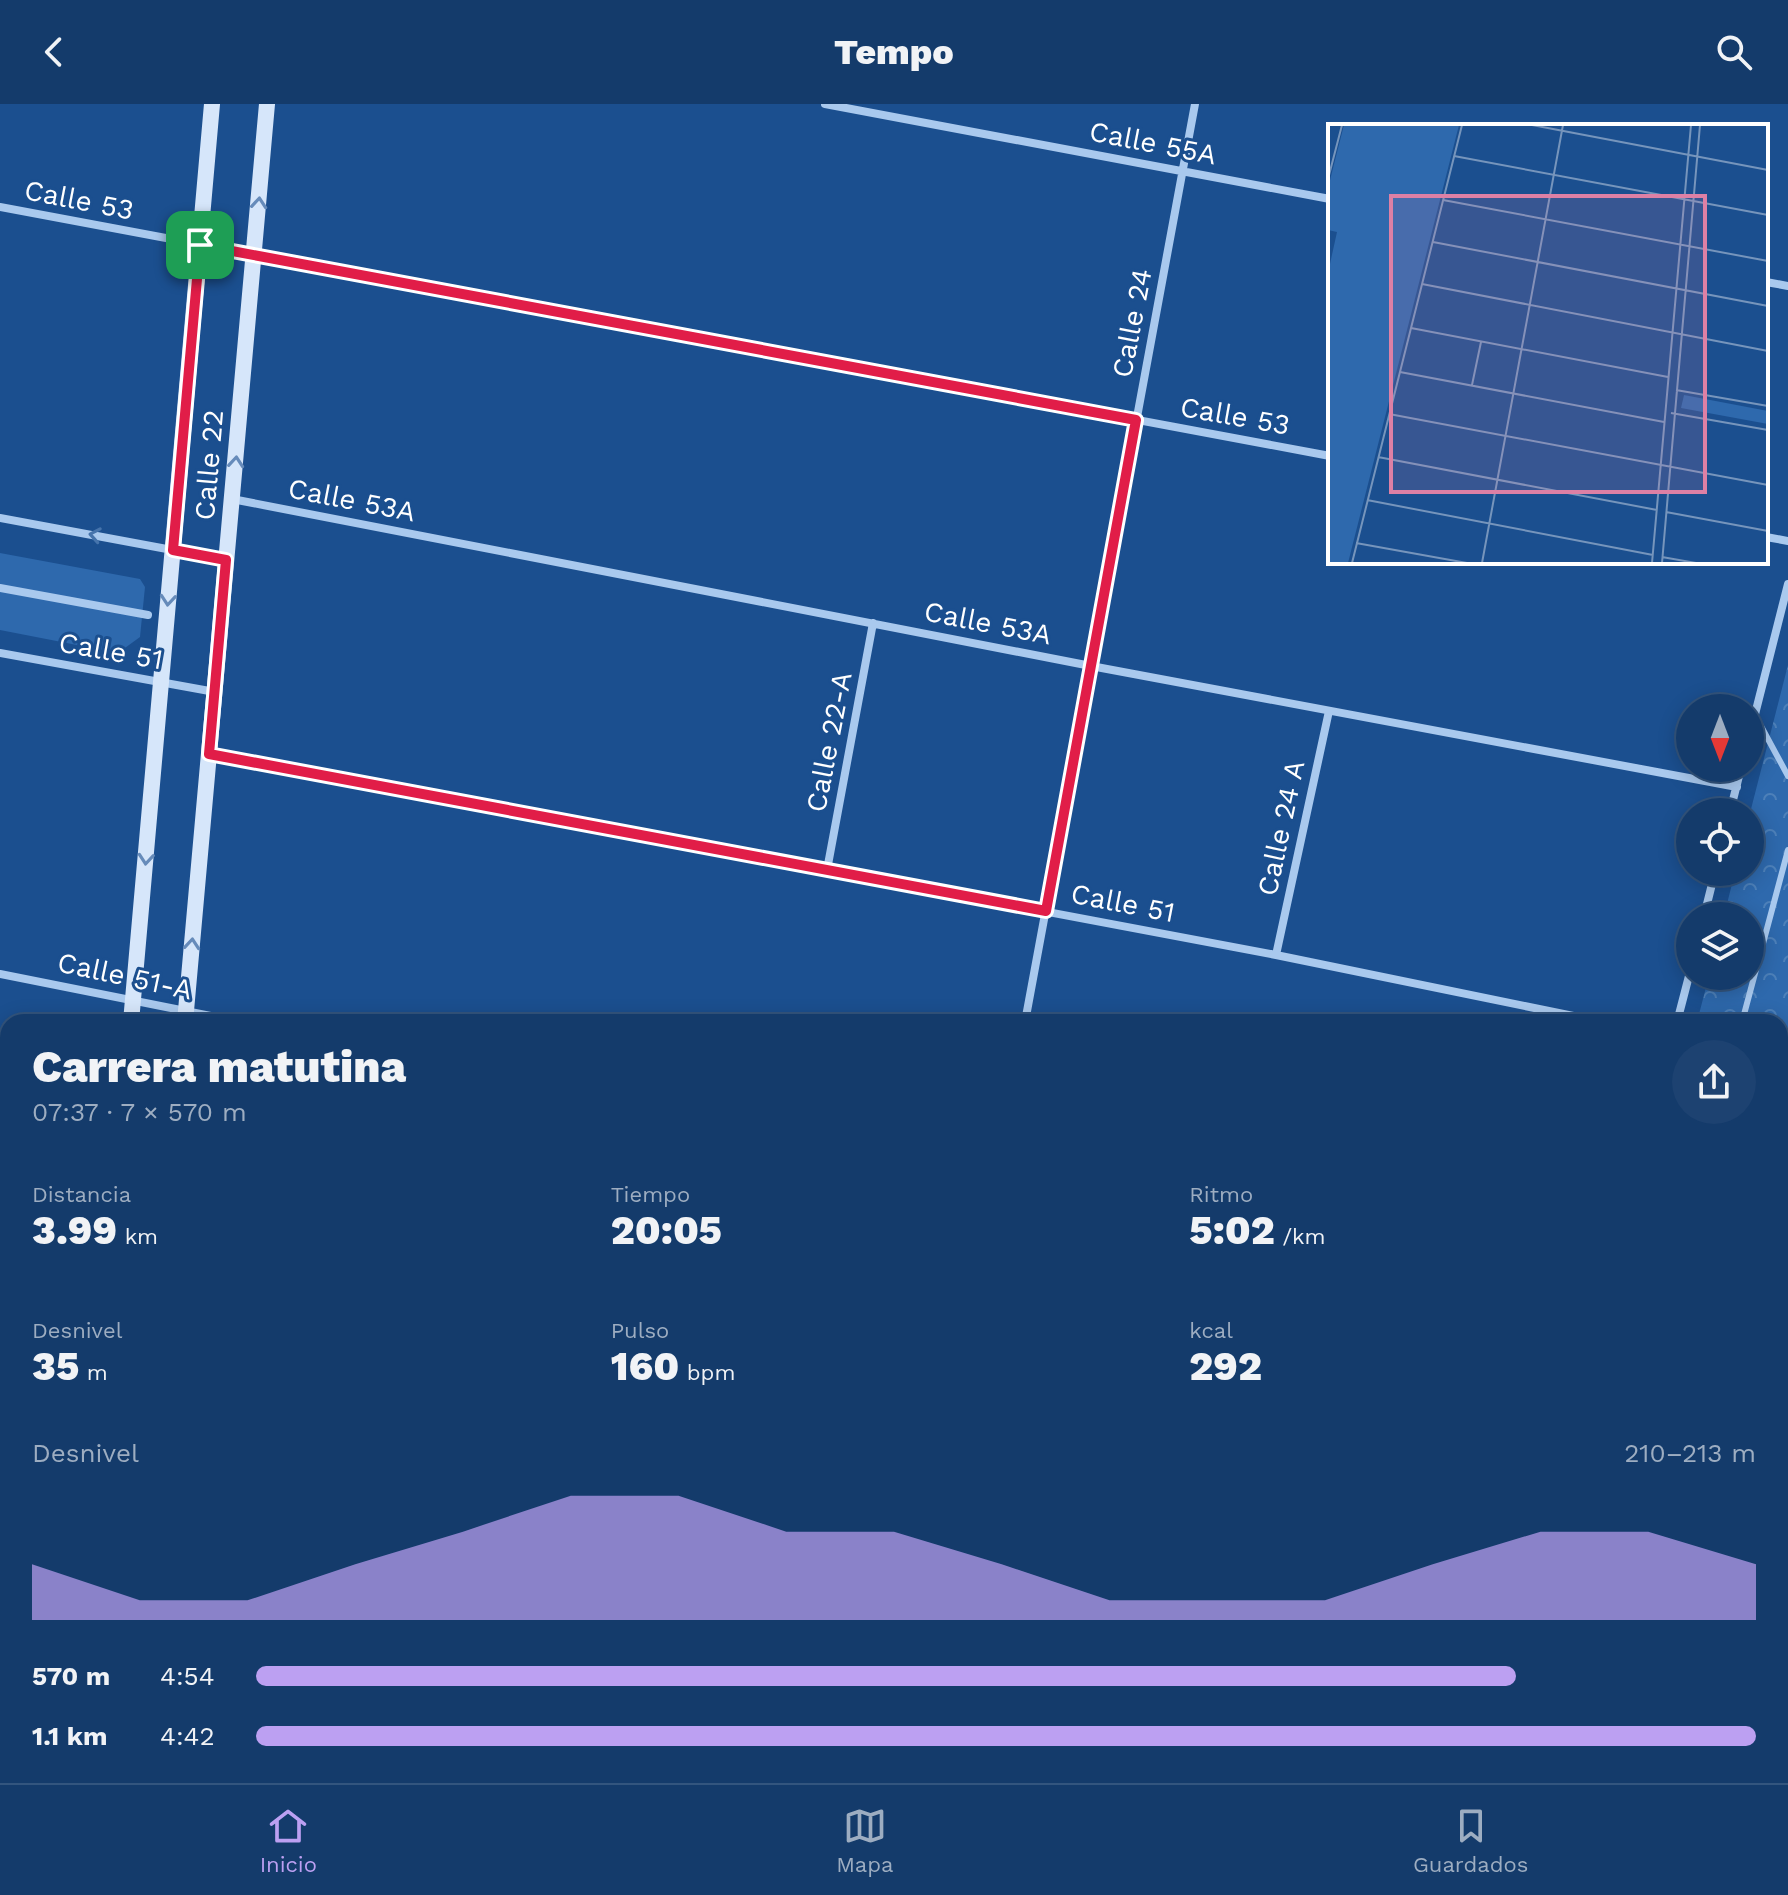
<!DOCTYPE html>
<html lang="es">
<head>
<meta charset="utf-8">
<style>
	:root { --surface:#143b6b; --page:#1d4271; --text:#f1f3f6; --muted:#9dadc1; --line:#33557e; --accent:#bca0f2 }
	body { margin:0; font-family:"Work Sans",sans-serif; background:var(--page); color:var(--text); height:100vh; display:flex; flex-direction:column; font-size:30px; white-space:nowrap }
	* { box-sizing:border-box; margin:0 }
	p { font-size:26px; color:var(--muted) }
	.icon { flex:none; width:44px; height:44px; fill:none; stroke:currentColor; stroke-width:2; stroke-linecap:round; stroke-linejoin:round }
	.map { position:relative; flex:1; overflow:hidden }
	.sheet { position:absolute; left:0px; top:910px; width:1788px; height:770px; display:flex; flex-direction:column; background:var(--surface); border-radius:24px 24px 0 0; box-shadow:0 4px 20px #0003,0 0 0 2px var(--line) }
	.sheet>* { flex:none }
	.needle { width:52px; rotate:180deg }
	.fabs { position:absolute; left:1676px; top:590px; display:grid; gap:16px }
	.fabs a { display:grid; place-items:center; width:88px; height:88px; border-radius:50%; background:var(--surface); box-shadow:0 4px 20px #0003,0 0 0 2px var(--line); font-size:40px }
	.pin { position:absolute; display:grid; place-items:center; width:68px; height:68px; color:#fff; margin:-34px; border-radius:16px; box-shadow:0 4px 12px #0006 }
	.round { display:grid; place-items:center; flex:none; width:84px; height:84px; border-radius:42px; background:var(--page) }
	.summary { display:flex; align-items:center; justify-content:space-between; height:136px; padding:0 32px }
	h1 { font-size:44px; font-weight:800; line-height:60px }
	.stats { display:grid; grid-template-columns:repeat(3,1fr); gap:12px; height:136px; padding:8px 32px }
	.stats div { display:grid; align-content:center }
	.stats b { font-size:40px; font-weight:800 }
	.stats small { font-size:22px; font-weight:400 }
	.stats p { font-size:22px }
	.chart { height:224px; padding:16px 32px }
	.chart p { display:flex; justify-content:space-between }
	.chart svg { width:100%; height:144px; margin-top:8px; fill:var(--accent); opacity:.7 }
	ul { padding:0 32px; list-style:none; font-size:26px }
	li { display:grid; grid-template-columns:128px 96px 1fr; align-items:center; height:60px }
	li i { height:20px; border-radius:10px; background:var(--accent) }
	header { display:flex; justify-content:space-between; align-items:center; height:104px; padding:0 32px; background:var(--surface); font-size:36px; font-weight:800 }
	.menu { display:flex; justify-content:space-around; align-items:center; height:112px; border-top:2px solid var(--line); background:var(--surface); font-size:22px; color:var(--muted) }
	.menu a { display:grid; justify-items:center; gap:4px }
	.menu .current { color:var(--accent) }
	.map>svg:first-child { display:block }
	.grass { fill:#2e69ad }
	.park { fill:url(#park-crowns) }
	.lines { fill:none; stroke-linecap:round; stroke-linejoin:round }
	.path { stroke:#a9c9ee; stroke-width:5; stroke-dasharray:4 6; stroke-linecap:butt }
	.lane { stroke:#a9c9ee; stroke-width:6 }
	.street { stroke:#a9c9ee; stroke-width:8 }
	.secondary { stroke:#d6e6fa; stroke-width:16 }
	.oneway { stroke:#668bba }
	.oneway2 { stroke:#4674ac }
	.route-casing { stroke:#fff; stroke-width:16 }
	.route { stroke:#e11d48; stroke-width:10 }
	.labels { text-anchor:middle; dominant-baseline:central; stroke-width:6; stroke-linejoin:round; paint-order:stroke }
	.street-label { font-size:28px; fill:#fff; stroke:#1b4f8f }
	.inset-road { fill:none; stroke:#7695bc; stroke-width:2 }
	.view { fill:#dd80a5; fill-opacity:0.15; stroke:#dd80a5; stroke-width:4 }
	.inset-edge { fill:none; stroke:#fff; stroke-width:4 }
</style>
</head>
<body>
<header><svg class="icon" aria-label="back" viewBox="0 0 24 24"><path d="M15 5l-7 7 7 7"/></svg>Tempo<svg class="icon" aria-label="search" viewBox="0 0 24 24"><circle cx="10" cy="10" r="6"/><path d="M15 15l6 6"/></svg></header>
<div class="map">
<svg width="1788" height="1679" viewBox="0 0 1788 1679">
	<defs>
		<pattern id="park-crowns" width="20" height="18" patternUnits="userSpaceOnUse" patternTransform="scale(2)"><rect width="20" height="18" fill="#2e69ad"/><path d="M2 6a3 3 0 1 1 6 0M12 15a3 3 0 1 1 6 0" fill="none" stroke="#4d80b9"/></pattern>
	</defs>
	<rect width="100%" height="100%" fill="#1b4f8f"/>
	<path class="grass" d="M0,449L140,475L145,483L140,533L118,549L0,526Z"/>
	<path class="park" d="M1788,561V1679H1503L1505,1672H1780V918H1697L1709,872H1750V812H1724L1735,768H1750V709Z"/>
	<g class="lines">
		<path class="path" d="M1780,1092L1788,1083
			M1783,1115L1788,1146
			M1780,1592L1788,1558
			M1545,1679L1547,1672
			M1572,1679L1574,1672
			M1749,1679L1753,1672"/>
		<path class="lane" d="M1755,611L1788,672
			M1742,918L1788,746"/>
		<path class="street" d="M825,0L1330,95
			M0,103L1330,352
			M1766,178L1788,182
			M232,395L1091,562L1737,683
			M0,414L226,456
			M1766,433L1788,437
			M0,484L148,511
			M0,549L215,588
			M1750,630L1788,480
			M209,650L1276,851L1603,918
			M1730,708L1741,664
			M827,766L873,519
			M1704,812L1715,768
			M1276,851L1329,607
			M0,870L241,918
			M1025,918L1195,0
			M1677,918L1690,868
			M0,1122L8,1123
			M0,1380L8,1382
			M0,1644L8,1646
			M149,1672L186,1679
			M884,1679L885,1672
			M1485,1679L1487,1672"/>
		<path class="secondary" d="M131,918L212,0
			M185,918L267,0
			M64,1679L65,1672
			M118,1679V1672"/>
	</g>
	<defs><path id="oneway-chevron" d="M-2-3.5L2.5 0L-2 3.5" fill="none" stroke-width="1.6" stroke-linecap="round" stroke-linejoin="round" transform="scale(2)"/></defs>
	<g class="oneway">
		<use href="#oneway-chevron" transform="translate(259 99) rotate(-85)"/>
		<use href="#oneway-chevron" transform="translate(236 358) rotate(-85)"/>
		<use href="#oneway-chevron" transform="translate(168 496) rotate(95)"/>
		<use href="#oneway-chevron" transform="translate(146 755) rotate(95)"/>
		<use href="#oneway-chevron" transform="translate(192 840) rotate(-85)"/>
	</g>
	<use class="oneway2" href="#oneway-chevron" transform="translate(95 431) rotate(-170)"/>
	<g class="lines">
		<g class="route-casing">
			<path id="route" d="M200,141L1136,316L1046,807L209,650L226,456L173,446Z"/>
		</g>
		<use href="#route" class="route"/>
	</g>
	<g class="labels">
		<g class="street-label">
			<text transform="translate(1153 39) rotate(11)">Calle 55A</text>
			<text transform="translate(79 96) rotate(11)">Calle 53</text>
			<text transform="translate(1132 219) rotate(-79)">Calle 24</text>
			<text transform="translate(1235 312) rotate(10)">Calle 53</text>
			<text transform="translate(209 361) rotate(-85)">Calle 22</text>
			<text transform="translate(352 396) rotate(11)">Calle 53A</text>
			<text transform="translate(988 519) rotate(11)">Calle 53A</text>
			<text transform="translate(111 547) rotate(10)">Calle 51</text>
			<text transform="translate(829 638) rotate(-79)">Calle 22-A</text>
			<text transform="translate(1281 724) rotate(-78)">Calle 24 A</text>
			<text transform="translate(1123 799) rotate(11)">Calle 51</text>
			<text transform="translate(125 872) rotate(12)">Calle 51-A</text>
		</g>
	</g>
	<g transform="translate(1328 20)">
		<rect width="440" height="440" fill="#1b4f8f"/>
		<path d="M356,271L440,287V300L353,284Z" fill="#2e69ad"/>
		<path d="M16,1H131L20,439H0V149L9,108L0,106V64Z" fill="#2e69ad"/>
		<path class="inset-road" d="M204,1L440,46M126,32L440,91M0,55L14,1M115,76L440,137M105,118L440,182M94,160L440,227M83,204L340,253M72,248L336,298M144,261L153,218M348,266L440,282M343,289L440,306M61,290L440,361M50,333L329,386M39,376L325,431M338,388L440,407M28,419L139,439M334,433L368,439M24,439L134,1M154,439L235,1M324,439L363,1M334,439L372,1"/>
		<path class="view" d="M63,72H377V368H63Z"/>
		<rect width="440" height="440" class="inset-edge"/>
	</g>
</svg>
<div class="fabs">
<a><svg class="needle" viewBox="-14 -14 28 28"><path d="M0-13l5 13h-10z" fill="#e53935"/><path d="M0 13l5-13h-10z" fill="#9dadc1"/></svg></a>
<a><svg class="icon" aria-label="locate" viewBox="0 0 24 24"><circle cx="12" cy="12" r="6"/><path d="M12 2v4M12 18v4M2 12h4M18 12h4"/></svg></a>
<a><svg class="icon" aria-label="layers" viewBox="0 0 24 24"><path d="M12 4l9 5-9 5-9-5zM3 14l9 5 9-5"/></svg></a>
</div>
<div class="pin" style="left:200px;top:141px;background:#1e9e55"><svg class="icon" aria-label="arrive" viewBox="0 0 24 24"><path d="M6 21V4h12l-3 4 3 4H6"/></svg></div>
<section class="sheet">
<div class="summary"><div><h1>Carrera matutina</h1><p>07:37 · 7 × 570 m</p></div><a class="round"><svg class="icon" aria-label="share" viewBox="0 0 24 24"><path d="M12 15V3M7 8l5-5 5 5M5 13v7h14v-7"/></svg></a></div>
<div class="stats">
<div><p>Distancia</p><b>3.99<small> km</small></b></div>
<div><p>Tiempo</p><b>20:05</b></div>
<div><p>Ritmo</p><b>5:02<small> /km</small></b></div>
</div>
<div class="stats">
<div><p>Desnivel</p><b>35<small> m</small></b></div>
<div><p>Pulso</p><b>160<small> bpm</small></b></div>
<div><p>kcal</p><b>292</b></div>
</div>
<div class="chart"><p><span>Desnivel</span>210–213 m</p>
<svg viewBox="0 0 160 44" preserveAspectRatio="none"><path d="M0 44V27L10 38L20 38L30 27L40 17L50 6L60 6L70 17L80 17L90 27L100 38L110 38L120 38L130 27L140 17L150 17L160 27V44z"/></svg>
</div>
<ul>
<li><b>570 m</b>4:54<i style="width:84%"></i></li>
<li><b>1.1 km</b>4:42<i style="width:100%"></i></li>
</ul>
</section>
</div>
<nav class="menu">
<a class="current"><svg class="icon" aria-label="home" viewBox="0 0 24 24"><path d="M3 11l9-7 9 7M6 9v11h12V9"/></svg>Inicio</a>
<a><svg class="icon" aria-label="map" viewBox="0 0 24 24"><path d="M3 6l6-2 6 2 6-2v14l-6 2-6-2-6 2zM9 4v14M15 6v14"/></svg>Mapa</a>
<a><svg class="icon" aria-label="saved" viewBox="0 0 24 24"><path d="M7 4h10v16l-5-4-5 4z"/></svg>Guardados</a>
</nav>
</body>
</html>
